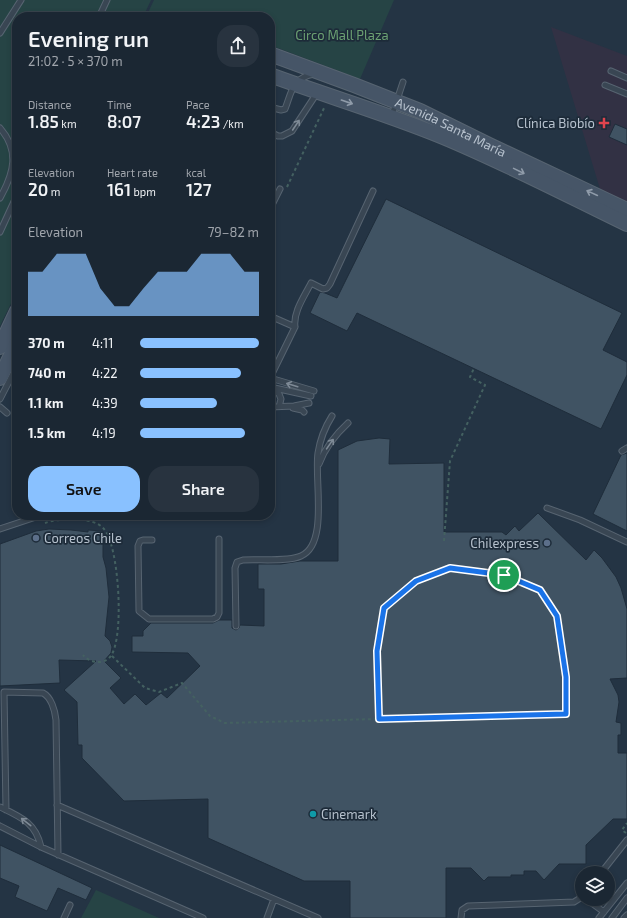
<!DOCTYPE html>
<html lang="en">
<head>
<meta charset="utf-8">
<style>
	:root { --surface:#1b2733; --page:#28333f; --text:#f1f3f6; --muted:#a0a5ac; --line:#39444e; --accent:#89c1ff }
	body { margin:0; font-family:"Exo 2",sans-serif; background:var(--page); color:var(--text); height:100vh; display:flex; flex-direction:column; font-size:15px; white-space:nowrap }
	* { box-sizing:border-box; margin:0 }
	p { font-size:13px; color:var(--muted) }
	.icon { flex:none; width:22px; height:22px; fill:none; stroke:currentColor; stroke-width:2; stroke-linecap:round; stroke-linejoin:round }
	.map { position:relative; flex:1; overflow:hidden }
	.details { position:absolute; left:12px; top:12px; width:263px; height:508px; display:flex; flex-direction:column; background:var(--surface); border-radius:16px; box-shadow:0 2px 6px #0003,0 0 0 1px var(--line) }
	.details>* { flex:none }
	.tools { position:absolute; left:575px; top:866px; display:grid; gap:8px }
	.tools a { display:grid; place-items:center; width:40px; height:40px; border-radius:50%; background:var(--surface); box-shadow:0 2px 6px #0003,0 0 0 1px var(--line); font-size:20px }
	.pin { position:absolute; display:grid; place-items:center; width:34px; height:34px; color:#fff; margin:-17px; border:2px solid #fff; border-radius:50%; box-shadow:0 1px 4px #0007 }
	.round { display:grid; place-items:center; flex:none; width:42px; height:42px; border-radius:16px; background:var(--page) }
	.overview { display:flex; align-items:center; justify-content:space-between; height:68px; padding:0 16px }
	h1 { font-size:22px; font-weight:600; line-height:30px }
	.metrics { display:grid; grid-template-columns:repeat(3,1fr); gap:6px; height:68px; padding:4px 16px }
	.metrics div { display:grid; align-content:center }
	.metrics b { font-size:17px; font-weight:600 }
	.metrics small { font-size:11px; font-weight:400 }
	.metrics p { font-size:11px }
	.chart { height:112px; padding:8px 16px }
	.chart p { display:flex; justify-content:space-between }
	.chart svg { width:100%; height:72px; margin-top:4px; fill:var(--accent); opacity:.7 }
	.action { display:flex; gap:8px; margin-top:auto; padding:8px 16px }
	.action a { flex:1; height:46px; border-radius:16px; background:var(--accent); color:#111; font-size:16px; font-weight:600; line-height:46px; text-align:center }
	.action a+a { background:var(--page); color:var(--text) }
	ul { padding:0 16px; list-style:none; font-size:13px }
	li { display:grid; grid-template-columns:64px 48px 1fr; align-items:center; height:30px }
	li i { height:10px; border-radius:5px; background:var(--accent) }
	.map>svg:first-child { display:block }
	.medical { fill:#323144 }
	.green { fill:#264445 }
	.building { fill:#405363; stroke:#1f2d3b }
	.lines { fill:none; stroke-linecap:round; stroke-linejoin:round }
	.lane-casing { stroke:#576471; stroke-width:7 }
	.secondary-casing { stroke:#576471; stroke-width:16 }
	.path { stroke:#446161; stroke-width:2; stroke-dasharray:3 3; stroke-linecap:butt }
	.lane { stroke:#394653; stroke-width:5 }
	.secondary { stroke:#465567; stroke-width:14 }
	.oneway { stroke:#8f9ba9 }
	.oneway2 { stroke:#7e8a96 }
	.route-casing { stroke:#fff; stroke-width:8 }
	.route { stroke:#1a73e8; stroke-width:5 }
	.health-dot { fill:#e0444e; stroke:#1d2b39; stroke-width:1.5 }
	.service-dot { fill:#5c6f8a; stroke:#1d2b39; stroke-width:1.5 }
	.culture-dot { fill:#0f9aa8; stroke:#1d2b39; stroke-width:1.5 }
	.labels { text-anchor:middle; dominant-baseline:central; stroke-width:3.5; stroke-linejoin:round; paint-order:stroke }
	.park-label { font-size:13px; fill:#6ba072; stroke:#1d2b39 }
	.poi-label { font-size:13px; fill:#b6c1cd; stroke:#1d2b39; text-anchor:end }
	.street-label { font-size:13px; fill:#b6c1cd; stroke:#1d2b39 }
</style>
</head>
<body>
<div class="map">
<svg width="627" height="918" viewBox="0 0 627 918">
	<rect width="100%" height="100%" fill="#243444"/>
	<path class="medical" d="M551,27L627,56V202L600,189Z"/>
	<path class="green" d="M0,0H151L143,17H17V291L0,326Z
		M154,0H394L360,79L270,45V17H192L172,13L153,17H146Z
		M96,890L159,918H81Z"/>
	<path class="building" d="M615,124L627,129V145L609,137Z
		M386,199L622,313L603,350L627,362V375L601,429L357,313L347,331L310,313L320,292L325,293L337,298Z
		M379,438L390,439L389,464L444,463V532H502L506,535L515,526L519,531L538,513L586,560L594,550L602,558L616,577L621,588L627,609V678L610,679L618,695L619,702L616,722L621,723V735H618V753H627V819H613L586,845V864H559L544,880L536,871H524V875H511V877H488L484,881L471,868H446V918H350V881H304L208,838V799L124,801L82,758V745H78L77,702L64,690L96,661L59,660L60,683L0,686V544L36,531L49,529L71,530L88,532V530L103,531V557L106,568L109,597L105,636L110,641L112,647L111,653L104,661L121,678L110,688L124,704L135,694L146,705L161,693L167,698L200,666L188,653L132,652V636H143V631L151,623H213L219,620H232V628L236,630L239,628L240,625L264,626V589H258V564H281L300,561H338V450L357,441Z
		M627,453V531L593,514L621,455Z
		M0,845L92,888L86,900L58,888L47,911L15,897L19,886L0,878Z"/>
	<g class="lines">
		<g class="lane-casing">
			<path id="lane" d="M99,17L107,0
				M0,33L21,0
				M611,71L627,78
				M605,85L627,94
				M270,107L281,110L285,109C292,91 292,78 314,74
				M392,115L403,82
				M0,128C20,151 14,173 0,198
				M270,132L278,136H282L292,131L317,93
				M270,209L280,189
				M0,232L17,195
				M270,316L295,327
				M270,378L295,327C293,312 304,297 311,283L323,289L327,288L330,284L373,191
				M270,378L314,391
				M270,387L311,396
				M272,389L279,394L281,399L279,407
				M0,399L17,366
				M0,407L7,413
				M270,407L294,406L309,403
				M293,408L302,410L304,412
				M622,451L627,448
				M319,464C325,448 336,434 348,423
				M547,508L580,520L627,542
				M0,529L42,515
				M152,540H143L140,541L138,546L139,611L149,619H213L217,617L219,613V539
				M236,626L235,568L237,562L243,560C258,559 288,562 301,556C329,544 314,479 318,453C320,440 325,427 332,416
				M57,805L318,918
				M0,807C21,817 36,823 41,847
				M6,810L4,692L43,693C51,697 55,710 56,720L58,855
				M0,826L41,847L203,918
				M601,873L627,840
				M586,899L604,912
				M64,918L70,905
				M267,918L274,899
				M461,918L462,910L468,906L574,902L582,897
				M599,918L627,883
				M612,918L627,898
				M624,918L627,915"/>
		</g>
		<g class="secondary-casing">
			<g id="secondary">
				<path id="s1" d="M270,54L354,85L420,111L489,145L627,210"/>
				<path d="M270,75C327,96 385,113 441,136C504,162 565,194 627,224"/>
				<path d="M0,347L17,311"/>
				<path d="M0,378L17,343"/>
			</g>
		</g>
		<path class="path" d="M287,187L325,106
			M270,222L273,216
			M45,523C59,518 94,516 104,529C119,545 125,640 110,657C103,665 90,663 83,655
			M444,541L450,461L485,385L470,377L474,368
			M112,656L145,688L159,692L182,683L210,716L225,723L566,714V677L557,616L540,591L504,575L449,568L417,581L384,608L377,651L379,719
			M626,833L622,830L627,823"/>
		<use href="#lane" class="lane"/>
		<use href="#secondary" class="secondary"/>
	</g>
	<defs><path id="oneway-shaft" d="M-6 0H5M1.5-3L5.5 0L1.5 3" fill="none" stroke-width="1.6" stroke-linecap="round" stroke-linejoin="round"/></defs>
	<g class="oneway">
		<use href="#oneway-shaft" transform="translate(347 102) rotate(19)"/>
		<use href="#oneway-shaft" transform="translate(519 171) rotate(26)"/>
		<use href="#oneway-shaft" transform="translate(592 193) rotate(-155)"/>
	</g>
	<g class="oneway2">
		<use href="#oneway-shaft" transform="translate(296 125) rotate(-56)"/>
		<use href="#oneway-shaft" transform="translate(292 385) rotate(-163)"/>
		<use href="#oneway-shaft" transform="translate(330 444) rotate(-55)"/>
		<use href="#oneway-shaft" transform="translate(26 822) rotate(-142)"/>
	</g>
	<g class="lines">
		<g class="route-casing">
			<path id="route" d="M450,568L504,575L540,590L557,616L566,677V714L379,719L377,651L384,608L416,581Z"/>
		</g>
		<use href="#route" class="route"/>
	</g>
	<path class="health-dot" d="M602 117h4v4h4v4h-4v4h-4v-4h-4v-4h4z"/>
	<g class="service-dot">
		<circle cx="36" cy="538" r="4"/>
		<circle cx="547" cy="543" r="4"/>
	</g>
	<circle class="culture-dot" cx="313" cy="814" r="4"/>
	<g class="labels">
		<g class="park-label">
			<text x="342" y="35">Circo Mall Plaza</text>
		</g>
		<g class="poi-label">
			<text x="595" y="123">Clínica Biobío</text>
			<text x="44" y="538" text-anchor="start">Correos Chile</text>
			<text x="539" y="543">Chilexpress</text>
			<text x="321" y="814" text-anchor="start">Cinemark</text>
		</g>
		<g class="street-label">
			<text stroke="none"><textPath href="#s1" startOffset="195">Avenida Santa María</textPath></text>
		</g>
	</g>
</svg>
<div class="tools">
<a><svg class="icon" aria-label="layers" viewBox="0 0 24 24"><path d="M12 4l9 5-9 5-9-5zM3 14l9 5 9-5"/></svg></a>
</div>
<div class="pin" style="left:504px;top:575px;background:#1e9e55"><svg class="icon" aria-label="arrive" viewBox="0 0 24 24"><path d="M6 21V4h12l-3 4 3 4H6"/></svg></div>
<section class="details">
<div class="overview"><div><h1>Evening run</h1><p>21:02 · 5 × 370 m</p></div><a class="round"><svg class="icon" aria-label="share" viewBox="0 0 24 24"><path d="M12 15V3M7 8l5-5 5 5M5 13v7h14v-7"/></svg></a></div>
<div class="metrics">
<div><p>Distance</p><b>1.85<small> km</small></b></div>
<div><p>Time</p><b>8:07</b></div>
<div><p>Pace</p><b>4:23<small> /km</small></b></div>
</div>
<div class="metrics">
<div><p>Elevation</p><b>20<small> m</small></b></div>
<div><p>Heart rate</p><b>161<small> bpm</small></b></div>
<div><p>kcal</p><b>127</b></div>
</div>
<div class="chart"><p><span>Elevation</span>79–82 m</p>
<svg viewBox="0 0 160 44" preserveAspectRatio="none"><path d="M0 44V17L10 17L20 6L30 6L40 6L50 27L60 38L70 38L80 27L90 17L100 17L110 17L120 6L130 6L140 6L150 17L160 17V44z"/></svg>
</div>
<ul>
<li><b>370 m</b>4:11<i style="width:100%"></i></li>
<li><b>740 m</b>4:22<i style="width:85%"></i></li>
<li><b>1.1 km</b>4:39<i style="width:65%"></i></li>
<li><b>1.5 km</b>4:19<i style="width:88%"></i></li>
</ul>
<div class="action"><a>Save</a><a>Share</a></div>
</section>
</div>
</body>
</html>
